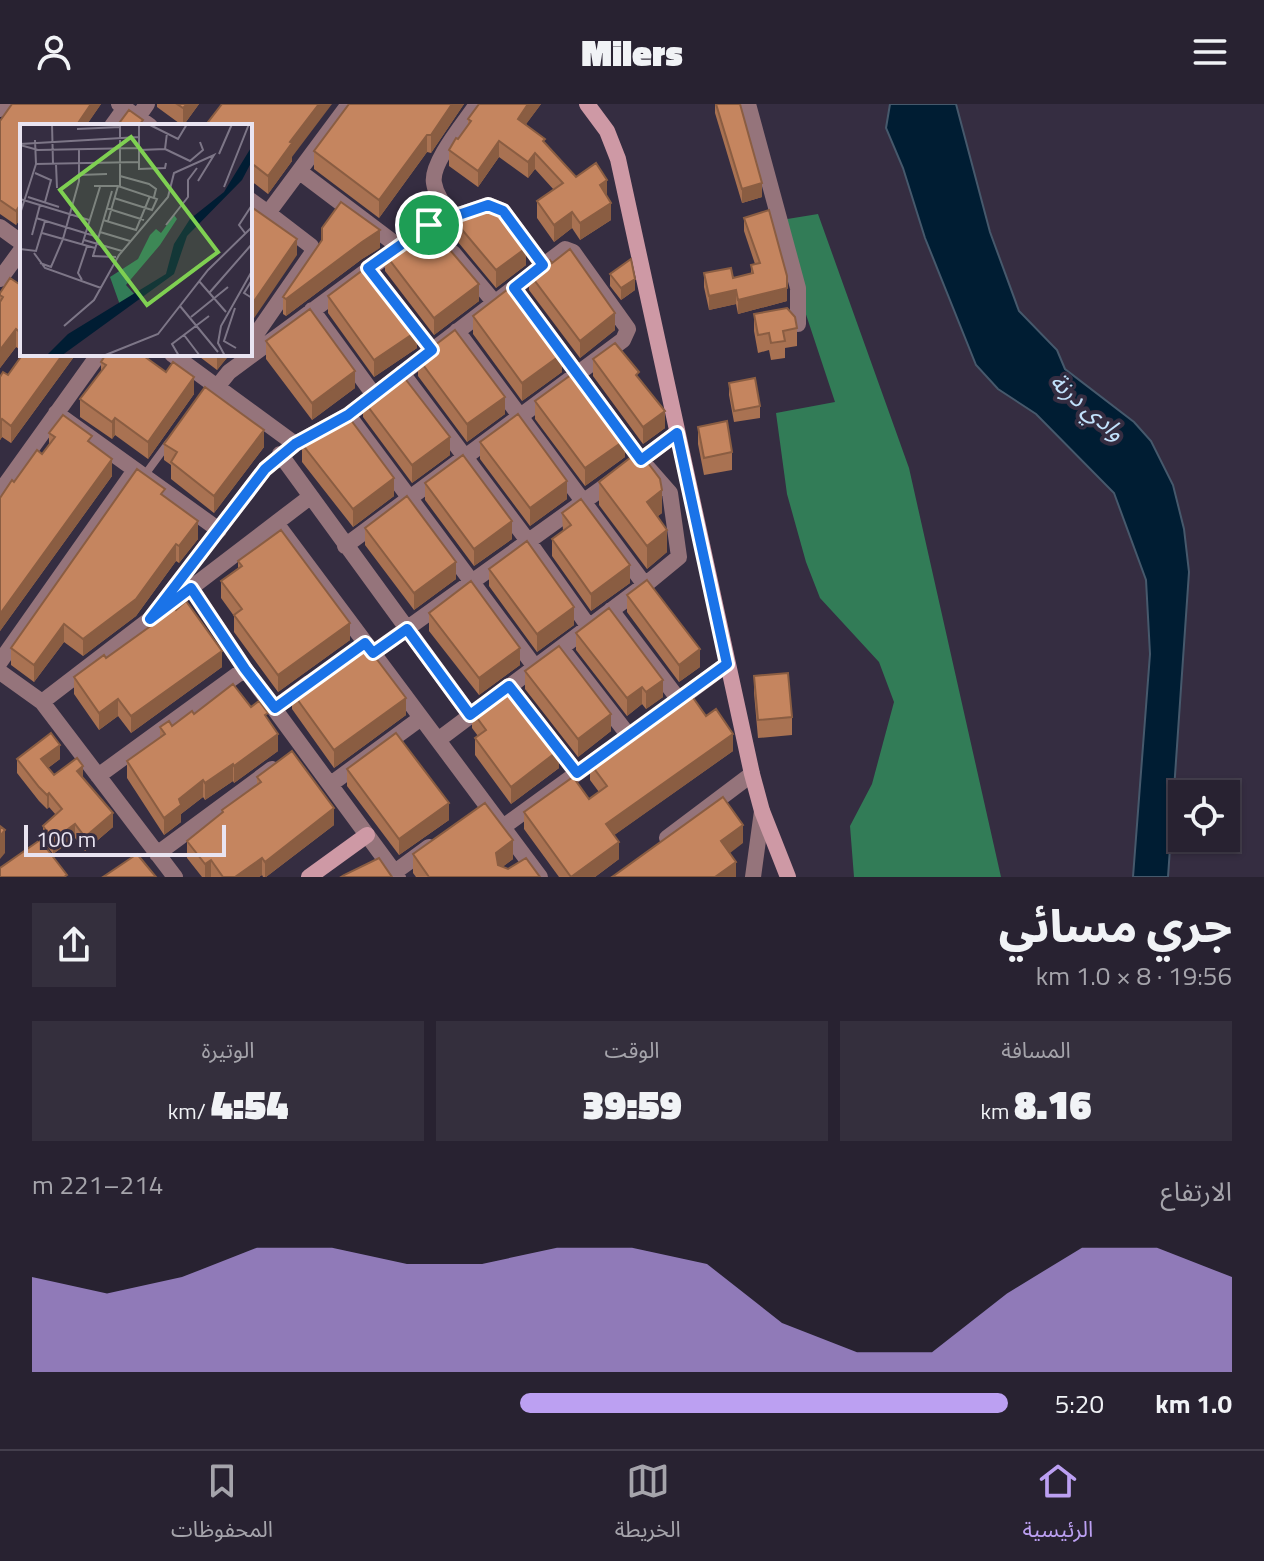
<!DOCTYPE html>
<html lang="ar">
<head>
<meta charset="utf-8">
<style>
	:root { --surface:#282231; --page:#342f3d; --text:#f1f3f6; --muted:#a5a4ab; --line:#443f4d; --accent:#bca0f2 }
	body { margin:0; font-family:"Titillium Web","Noto Sans Arabic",sans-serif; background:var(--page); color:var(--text); direction:rtl; height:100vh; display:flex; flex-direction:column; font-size:30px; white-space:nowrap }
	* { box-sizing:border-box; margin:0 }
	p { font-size:26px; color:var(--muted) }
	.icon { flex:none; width:44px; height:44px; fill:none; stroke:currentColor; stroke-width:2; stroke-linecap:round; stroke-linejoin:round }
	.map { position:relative; height:773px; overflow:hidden; direction:ltr }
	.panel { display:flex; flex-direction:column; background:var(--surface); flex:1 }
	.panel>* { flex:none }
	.controls { position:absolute; left:1168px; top:676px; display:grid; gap:16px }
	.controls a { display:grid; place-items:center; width:72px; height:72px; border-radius:0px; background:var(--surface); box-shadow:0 2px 6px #0004,0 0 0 2px var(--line); font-size:40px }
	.scale { position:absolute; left:24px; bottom:20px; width:202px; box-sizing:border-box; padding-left:8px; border:4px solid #e9e4f1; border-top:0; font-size:22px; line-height:28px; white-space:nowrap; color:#e9e4f1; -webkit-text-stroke:6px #352d41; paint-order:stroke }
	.pin { position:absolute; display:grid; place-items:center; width:68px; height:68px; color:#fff; margin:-34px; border:4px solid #fff; border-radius:50%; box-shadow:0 2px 8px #0007 }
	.round { display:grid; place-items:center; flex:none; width:84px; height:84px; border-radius:0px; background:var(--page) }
	.summary { display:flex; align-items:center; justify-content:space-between; height:136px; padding:0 32px }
	h1 { font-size:44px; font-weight:800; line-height:60px }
	.metrics { display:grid; grid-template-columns:repeat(3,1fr); gap:12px; height:136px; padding:8px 32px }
	.metrics div { display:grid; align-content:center; border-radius:0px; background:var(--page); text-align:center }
	.metrics b { font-size:40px; font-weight:800 }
	.metrics small { font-size:22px; font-weight:400 }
	.metrics p { font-size:22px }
	.chart { height:224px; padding:16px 32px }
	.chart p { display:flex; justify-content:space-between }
	.chart svg { width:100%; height:144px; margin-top:8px; fill:var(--accent); opacity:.7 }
	ul { padding:0 32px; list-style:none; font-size:26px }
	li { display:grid; grid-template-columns:128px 96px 1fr; align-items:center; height:60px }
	li i { height:20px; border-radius:10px; background:var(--accent) }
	header { display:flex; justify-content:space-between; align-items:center; height:104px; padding:0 32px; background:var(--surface); font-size:36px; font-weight:800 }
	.menu { display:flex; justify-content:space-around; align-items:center; height:112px; border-top:2px solid var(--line); background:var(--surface); font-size:22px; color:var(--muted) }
	.menu a { display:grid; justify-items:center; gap:4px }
	.menu .current { color:var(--accent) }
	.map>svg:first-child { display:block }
	.forest { fill:#327c57 }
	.water { fill:#001d33; stroke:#46596c; stroke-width:2 }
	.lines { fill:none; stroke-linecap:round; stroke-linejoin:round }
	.lane { stroke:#95747b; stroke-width:8 }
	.street { stroke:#95747b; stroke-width:16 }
	.secondary { stroke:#ce99a5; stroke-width:16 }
	.wall { fill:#a97252 }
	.shaded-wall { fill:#8a5d42 }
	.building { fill:#c5855f; stroke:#8a5d42; stroke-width:2 }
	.route-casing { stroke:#fff; stroke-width:16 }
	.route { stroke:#1a73e8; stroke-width:10 }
	.labels { text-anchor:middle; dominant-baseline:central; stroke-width:8; stroke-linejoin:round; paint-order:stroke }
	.water-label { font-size:24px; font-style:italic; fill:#c2e2fc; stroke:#352d41 }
	.inset-road { fill:none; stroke:#7d7687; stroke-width:2 }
	.view { fill:#7fd052; fill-opacity:0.15; stroke:#7fd052; stroke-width:4 }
	.inset-edge { fill:none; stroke:#e9e4f1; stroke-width:4 }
</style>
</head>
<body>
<header><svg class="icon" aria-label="menu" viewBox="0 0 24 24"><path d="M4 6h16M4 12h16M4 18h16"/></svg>Milers<svg class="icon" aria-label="person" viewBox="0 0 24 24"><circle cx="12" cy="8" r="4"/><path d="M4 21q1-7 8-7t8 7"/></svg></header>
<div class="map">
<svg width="1264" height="773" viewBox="0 0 1264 773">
	<rect width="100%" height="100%" fill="#352d41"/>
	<path class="forest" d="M818,110L909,364L1001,773H854L850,722L872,680L894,598L879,558L820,494L806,458L787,390L776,309L835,298L775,117Z"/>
	<path class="water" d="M890,0H956L990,128L1019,207L1057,246L1065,265L1134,318L1151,337L1173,381L1184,425L1189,468L1168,773H1133L1150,550L1146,476L1114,389L1036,310L998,285L976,261L925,134L903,64L886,24Z"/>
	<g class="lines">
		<path class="lane" d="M144,372L169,338"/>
		<path class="street" d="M119,0L150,22
			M748,0L798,184V220
			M0,5L4,0
			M138,13L147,0
			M112,22L125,4
			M300,68L398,142
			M250,96L268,109L349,0
			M453,112C445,102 436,92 434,79C430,59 466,17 477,0
			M0,123L22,139
			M453,149L495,199
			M368,164L432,246
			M0,175L22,145
			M312,206L374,291
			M457,227L645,481
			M250,239L313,148L311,142L268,109
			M172,250L295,340
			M402,269L528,437L589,523
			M217,283L229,268L429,121L488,101L503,107L543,161
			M56,309L219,426
			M348,311L535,563
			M280,350L470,611
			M633,362L677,329
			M0,388L99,250
			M276,419L540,773
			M191,484L245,565L398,773
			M183,490L310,393
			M611,506L679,596
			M150,515L265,365L295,340L348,311L565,145L573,148L628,225L623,236L345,442
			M561,544L629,632
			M373,549L615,375
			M0,558L135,366
			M0,568L42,598L175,773
			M509,582L577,669
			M42,598L158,509
			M673,600L727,560
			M275,604L309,579
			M438,636L645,481L679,453L670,389L641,356L514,184
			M98,672L245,565
			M331,680L421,614
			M503,723L609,646
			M667,734L752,670
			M157,750L272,665
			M395,768L429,743
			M753,773L762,707"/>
		<path class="secondary" d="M587,0L607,27L618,55L752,670L762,707L788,773
			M309,773L367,731"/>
	</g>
	<path class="wall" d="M12,0H101L16,121L0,110V17Z
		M157,0H199L183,22L157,3Z
		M349,0H464L431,49L427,48L379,114L314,65V47Z
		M479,0H541L526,20L545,39L576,73L607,92L611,116L580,136L572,124L554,138L537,114V97L554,86L535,65L528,74L499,53L478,83L449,62V46L468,21V15Z
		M715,0H740L762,93L742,99L715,9Z
		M250,22L292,53V57L268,90L250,76Z
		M448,109L526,161L496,184L448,126Z
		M744,114L787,197L738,210L736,200L709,206L704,183V169L733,174L751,169V161L755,160L744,127Z
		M380,144L362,155L286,212L283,210V193Z
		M385,150L479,197L434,231L385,167Z
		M529,169L615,226L580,254L529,186Z
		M610,170L635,186L621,196L610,182Z
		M22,182V247L16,243L0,264V189Z
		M328,192L417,244L374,273L328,209Z
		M754,210L797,224V242L785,244V254L771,256L769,246L758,249L754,227Z
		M473,212L562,268L522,297L473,230Z
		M266,237L355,284L312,316L266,255Z
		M23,250H76L11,339L2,333L0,336V273L8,271Z
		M196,250H230L217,266Z
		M418,254L505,310L467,338L418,272Z
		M593,255L665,324L643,340L593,272Z
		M101,258L194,290L148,355L115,331L112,335L80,313V295L101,268Z
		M729,279L760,302V314L734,318L729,291Z
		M363,296L450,351L412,379L363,313Z
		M535,297L625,353L585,382L535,315Z
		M698,323L732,348V366L704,371L698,340Z
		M49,329L92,340L112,372L0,527V394L14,378L42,350L49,340Z
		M480,338L567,395L530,422L480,355Z
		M164,340L264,343L214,409L171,375V361L164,356Z
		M302,340L394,392L353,423L302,358Z
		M599,378L662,409L658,412L667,448L647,465L599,401Z
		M425,379L512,435L474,462L425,396Z
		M165,393L198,435L179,459L176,457L136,512L83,552L64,538L34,578L11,561V544Z
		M562,409L630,479L591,507L552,452V435L563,427Z
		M365,424L456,475L414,506L365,441Z
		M238,457L350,536L278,588L234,528V512L221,494V477L238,464Z
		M489,465L574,521L537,548L489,482Z
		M627,491L700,563L679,578L627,508Z
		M429,509L520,561L479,591L429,527Z
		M149,517L222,563L131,629L118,612L99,626L74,590V573L106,554L149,523Z
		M576,529L663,593L646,605L642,600L627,612L576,546Z
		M525,567L611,627L578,653L525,585Z
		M754,572L792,613V631L758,634L754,589Z
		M292,588L406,611L334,664L292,605Z
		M251,603L268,615L278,647L234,679L233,677L205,696L203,693L181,710V718L164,731L127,674V657L160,633V623L172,622L194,610Z
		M472,607L559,664L511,700L475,651V634L478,632L472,624Z
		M706,612L733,647L614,731L619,755L595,773H559L524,725V708L589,695L599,688L590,676V659Z
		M17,655H60L48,664L54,671L83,674L113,723L85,747L75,734L53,750L43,737V722L56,711L49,703L47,705L39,697L17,669Z
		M347,665L449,716L399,751L347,682Z
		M257,673L334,721L266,773H263L262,771L259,773H202L187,754V737L222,709V706L257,681Z
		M413,750L513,755L502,763L540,773H416L413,769Z"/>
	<path class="shaded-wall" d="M91,0H101L86,22H76Z
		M187,0H199L183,22V4Z
		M319,0H332L292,53V57L268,90V72L290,38Z
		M452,0H464L431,49V31Z
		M528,0H541L518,31V15Z
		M427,31V48L379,114V96Z
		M499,37V53L478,83V67Z
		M535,49V65L528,74V58Z
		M607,76V92L600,81Z
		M762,79V93L742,99V85Z
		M22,98V112L16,121V107Z
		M611,99V116L580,136V119Z
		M572,108V124L554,138V121Z
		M380,126V144L362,155L286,212V195L362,138Z
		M297,135V151L250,220V203Z
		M526,144V161L496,184V166Z
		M635,175V186L621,196V184Z
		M479,180V197L434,231V214Z
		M787,184V197L738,210V196Z
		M736,186V200L709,206V192Z
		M615,209V226L580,254V237Z
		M16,225V243L0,264V246Z
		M417,227V244L374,273V256Z
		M63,250H76L11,339V322Z
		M217,250H230L217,266Z
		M562,250V268L522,297V279Z
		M355,267V284L312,316V299Z
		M194,273V290L148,355V338Z
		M505,293V310L467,338V320Z
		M665,307V324L643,340V323Z
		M115,314V331L112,335V318Z
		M2,315V333L0,336V318Z
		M264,326V343L214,409V392Z
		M450,333V351L412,379V361Z
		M625,336V353L585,382V364Z
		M112,355V372L0,527V510Z
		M394,374V392L353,423V405Z
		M567,377V395L530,422V404Z
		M662,386V409L647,420V398Z
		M198,417V435L179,459V442Z
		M512,417V435L474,462V445Z
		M667,426V448L647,465V442Z
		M176,440V457L136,512L83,552V535Z
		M456,458V475L414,506V489Z
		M630,461V479L591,507V490Z
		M574,503V521L537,548V530Z
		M350,519V536L278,588V571Z
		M64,520V538L34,578V561Z
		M520,544V561L479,591V574Z
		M700,545V563L679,578V561Z
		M222,547V563L131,629V612Z
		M663,576V593L646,605V588Z
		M642,583V600L627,612V594Z
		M406,594V611L334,664V646Z
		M118,595V612L99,626V609Z
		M611,610V627L578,653V635Z
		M278,630V647L234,679V662Z
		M733,630V647L606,737V720Z
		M60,641V655L41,669V655Z
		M559,646V664L511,700V683Z
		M233,660V677L205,696V679Z
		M83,662V676L77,667Z
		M203,676V693L181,710V718L164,731V714L179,695Z
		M49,689V703L47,705V691Z
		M449,699V716L399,751V735Z
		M334,704V721L266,773H265V758Z
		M113,709V723L85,747V733Z
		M75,720V734L53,750V736Z
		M743,721V739L721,756V737Z
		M5,726V749L0,755V732Z
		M513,736V755L496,768V749Z
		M619,738V755L595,773H571Z
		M262,754V771L259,773H235Z
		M211,756V773H205V760Z
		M736,758V773H715Z"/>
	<path class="building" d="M12,0H91L76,22H22V98L16,107L0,96V17Z
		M177,0H187L183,4Z
		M222,0H319L290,38L292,39L268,72L250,58V22H205Z
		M349,0H452L431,31H427L379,96L314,47Z
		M479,0H528L518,15L545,35L543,37L576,73L596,59L607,76L600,81L611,99L580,119L572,108L554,121L537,97L563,79L535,49L528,58L499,37L478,67L449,46L456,34L458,35L471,17L468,15Z
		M716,0H740L762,79L742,85Z
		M129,6L143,16L139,21L140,22H117Z
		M341,98L380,126L362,138L286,195L283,193L322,136V124Z
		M491,98L526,144L496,166L448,109Z
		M250,102L297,135L250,203Z
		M769,106L787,172V184L738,196L736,186L709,192L704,169L731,164L733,174L753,169L751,161L760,159L744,114Z
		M427,119L479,180L434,214L385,150Z
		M570,145L615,209L580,237L529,169L550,156L552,159Z
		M631,155L635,175L621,184L610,170Z
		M367,163L417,227L374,256L328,192Z
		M10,174L22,182V230L16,225L0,246V198L3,193L0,191V189Z
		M512,182L562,250L522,279L473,212Z
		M787,204L795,213L797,224L783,227L785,237L771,239L769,229L758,231L754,210Z
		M310,205L355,267L312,299L266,237Z
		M455,226L505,293L467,320L418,254Z
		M615,239L639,268L636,271L665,307L643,323L593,255Z
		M23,250H63L11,322L2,315L0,318V273L3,268L8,271Z
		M106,250H141L166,268L173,258L194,273L148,338L115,314L112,318L80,295L106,261L101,258Z
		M400,268L450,333L412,361L363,296Z
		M575,268L625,336L585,364L535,297Z
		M755,274L760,302L734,307L729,279Z
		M205,283L264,326L214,392L171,358L177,348L164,340Z
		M345,308L394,374L353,405L302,340Z
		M518,310L567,377L530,404L480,338Z
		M63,311L92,332L88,337L112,355L0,510V394L12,376L14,378L37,346L42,350L55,333L49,329Z
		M727,317L732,348L704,354L698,323Z
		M639,347L660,375L662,386L647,398L667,426L647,442L599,378Z
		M463,351L512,417L474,445L425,379Z
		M137,365L165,385L161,390L198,417L179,442L176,440L136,495L83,535L64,520L34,561L11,544Z
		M407,392L456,458L414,489L365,424Z
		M581,395L630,461L591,490L552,435L571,421L562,409Z
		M281,426L350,519L278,571L234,511L242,505L221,477L242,462L238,457Z
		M527,437L574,503L537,530L489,465Z
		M647,476L700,545L679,561L627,491Z
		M471,477L520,544L479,574L429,509Z
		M186,497L222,547L131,612L118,595L99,609L74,573L104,551L106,554L152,521L149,517L171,499L176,506Z
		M609,504L663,576L646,588L642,583L627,594L576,529Z
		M363,537L406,594L334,646L292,588Z
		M559,542L611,610L578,635L525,567Z
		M788,569L792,613L758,616L754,572Z
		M233,580L251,603L259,597L268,609L265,611L278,630L234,662L233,660L205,679L203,676L179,695L181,701L164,714L127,657L165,630L160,623L169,617L172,622L192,607L194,610Z
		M507,580L559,646L511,683L475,634L486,626L472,607Z
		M689,588L706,612L716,605L733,630L606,720L619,738L571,773L524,708L573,673L589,695L607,682L590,659Z
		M51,629L60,641L41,655L54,671L77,654L83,662L77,667L113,709L85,733L75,720L53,736L43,722L62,705L49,689L47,691L39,683L17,655Z
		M396,629L449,699L399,735L347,665Z
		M292,647L334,704L265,758L262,754L235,773H223L211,756L205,760L187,737L223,708L222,706L261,678L257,673Z
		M723,693L743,721L721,737L736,758L715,773H612Z
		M485,699L513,736L496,749L498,761L508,765L526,754L540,773H429L413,750Z
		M0,722L5,726L0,732Z
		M40,736L67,771L64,773H0V764Z
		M137,750L156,773H103Z
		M379,754L392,773H341L344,771Z"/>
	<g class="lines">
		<g class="route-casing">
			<path id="route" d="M488,101L503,107L543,161L514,184L641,356L677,329L727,560L577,669L509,582L470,611L407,525L373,549L365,539L275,604L245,565L191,484L150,515L265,365L295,340L348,311L432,246L368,164L429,121Z"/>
		</g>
		<use href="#route" class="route"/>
	</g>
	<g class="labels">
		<g class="water-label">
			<text transform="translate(1088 302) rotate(41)">وادي درنة</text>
		</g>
	</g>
	<g transform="translate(20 20)">
		<rect width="232" height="232" fill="#352d41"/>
		<path d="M154,91L157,95L140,121L106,161L115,171L100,181L90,153L118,135L130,111L136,105L141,109Z" fill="#327c57"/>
		<path d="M232,22V37L222,56L167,112L154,150L41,232H26L48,210L146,150L154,120L170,95L204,68Z" fill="#001d33"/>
		<path class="inset-road" d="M32,0L33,40M100,0V63M119,0V45L145,44L146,39M128,0L158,15L167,0M57,5L100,3M15,16L16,40L119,38M0,20L119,13M0,21L18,26L119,24M145,25L170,37L183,26L180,18M119,26L145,25L147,9M199,30L212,0M36,40L37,64M15,49L31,56L25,78M59,51L87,50M100,52L129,60L136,65L134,73M74,62H98L137,75L132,86L94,74M204,63L229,0M8,73L39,83M0,75L69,96M86,84L124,96M0,90L16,40M16,94L78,113M83,96L116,106L130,72M88,97L98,62M146,101L168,73V56L177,44M80,108L110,117M22,109L75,124M225,109L219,101L232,81M12,111L20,81M64,116L102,127M62,121L80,63M0,125L16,127L25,97M14,129L25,144L81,164M72,132L96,133M73,132L92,67M20,139L31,143L43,115L59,57V25M62,156L58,149L67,122M232,156L224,169L232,174M179,157L206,188M190,168L232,120M160,182L198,228M215,184L204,217L216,224M171,193L208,163M44,202L74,176L99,131L148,73L154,49L194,31L178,57M164,211L180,232M83,232L138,210L188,146L232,103M159,232L152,220L189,192M205,232L198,219L201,202L232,147"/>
		<path class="view" d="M111,13L198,128L127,181L40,66Z"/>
		<rect width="232" height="232" class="inset-edge"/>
	</g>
</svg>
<div class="controls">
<a><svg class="icon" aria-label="locate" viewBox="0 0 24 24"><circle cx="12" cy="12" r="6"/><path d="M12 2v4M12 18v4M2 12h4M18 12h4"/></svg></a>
</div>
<div class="scale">100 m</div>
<div class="pin" style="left:429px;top:121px;background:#1e9e55"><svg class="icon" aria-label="arrive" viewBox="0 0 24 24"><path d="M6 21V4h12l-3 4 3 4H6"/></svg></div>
</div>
<section class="panel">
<div class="summary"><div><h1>جري مسائي</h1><p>19:56 · 8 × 1.0 km</p></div><a class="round"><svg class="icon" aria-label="share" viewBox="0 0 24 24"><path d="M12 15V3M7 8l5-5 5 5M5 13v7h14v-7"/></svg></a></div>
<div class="metrics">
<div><p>المسافة</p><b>8.16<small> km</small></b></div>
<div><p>الوقت</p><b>39:59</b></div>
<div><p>الوتيرة</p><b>4:54<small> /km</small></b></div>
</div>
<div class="chart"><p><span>الارتفاع</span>214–221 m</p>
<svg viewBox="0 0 160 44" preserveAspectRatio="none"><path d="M0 44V15L10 20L20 15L30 6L40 6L50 11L60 11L70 6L80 6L90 11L100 29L110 38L120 38L130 20L140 6L150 6L160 15V44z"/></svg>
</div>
<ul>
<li><b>1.0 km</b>5:20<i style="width:50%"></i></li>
</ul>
</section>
<nav class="menu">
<a class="current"><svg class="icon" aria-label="home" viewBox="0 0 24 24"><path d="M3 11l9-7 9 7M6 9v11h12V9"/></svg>الرئيسية</a>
<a><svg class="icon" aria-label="map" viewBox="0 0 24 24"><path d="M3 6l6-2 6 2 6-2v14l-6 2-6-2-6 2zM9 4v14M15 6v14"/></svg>الخريطة</a>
<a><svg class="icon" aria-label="saved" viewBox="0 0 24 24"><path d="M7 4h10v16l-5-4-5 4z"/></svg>المحفوظات</a>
</nav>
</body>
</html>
